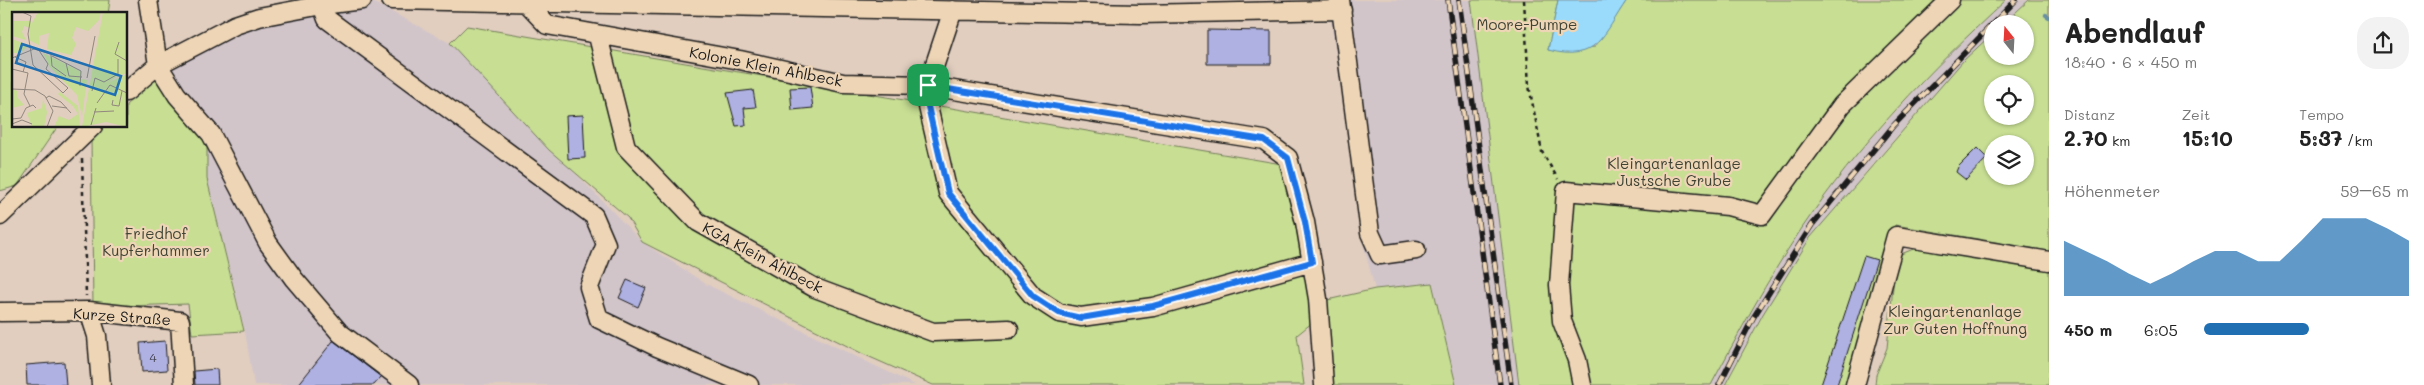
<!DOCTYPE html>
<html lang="de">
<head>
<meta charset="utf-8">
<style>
	:root { --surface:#fff; --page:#f2f2f2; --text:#222; --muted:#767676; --accent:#1f6fb2 }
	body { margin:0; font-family:Mali,sans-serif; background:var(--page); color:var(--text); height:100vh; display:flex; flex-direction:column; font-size:19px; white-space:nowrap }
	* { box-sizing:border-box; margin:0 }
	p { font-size:16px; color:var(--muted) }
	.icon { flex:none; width:28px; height:28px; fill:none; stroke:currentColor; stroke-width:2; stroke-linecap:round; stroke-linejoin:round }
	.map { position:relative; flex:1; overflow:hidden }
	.side { display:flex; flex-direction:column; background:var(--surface); width:375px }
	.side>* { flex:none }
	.needle { width:32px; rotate:342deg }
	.controls { position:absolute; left:1984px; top:15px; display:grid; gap:10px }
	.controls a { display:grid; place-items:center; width:50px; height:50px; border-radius:50%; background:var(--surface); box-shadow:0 1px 4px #0004; font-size:25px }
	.pin { position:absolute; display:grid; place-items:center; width:42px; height:42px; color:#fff; margin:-21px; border-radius:10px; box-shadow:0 2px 8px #0006 }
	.round { display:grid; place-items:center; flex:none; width:52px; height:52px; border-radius:20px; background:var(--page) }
	.head { display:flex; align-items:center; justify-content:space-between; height:85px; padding:0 15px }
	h1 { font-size:28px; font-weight:700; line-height:38px }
	.figures { display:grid; grid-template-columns:repeat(3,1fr); gap:8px; height:85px; padding:5px 15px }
	.figures div { display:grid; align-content:center }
	.figures b { font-size:21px; font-weight:700 }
	.figures small { font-size:14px; font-weight:400 }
	.figures p { font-size:14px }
	.chart { height:140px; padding:10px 15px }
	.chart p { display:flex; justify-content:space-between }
	.chart svg { width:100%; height:90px; margin-top:5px; fill:var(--accent); opacity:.7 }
	ul { padding:0 15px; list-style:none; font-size:16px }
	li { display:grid; grid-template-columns:80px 60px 1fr; align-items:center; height:38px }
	li i { height:12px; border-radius:6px; background:var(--accent) }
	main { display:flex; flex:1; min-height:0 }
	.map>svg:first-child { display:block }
	.built { fill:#d2c5ca }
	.green { fill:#c7de93; stroke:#727d58; fill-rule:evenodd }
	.water { fill:#9adbfc; stroke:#688fa2 }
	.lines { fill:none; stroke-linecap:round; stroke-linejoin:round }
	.stream { stroke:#688fa2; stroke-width:4.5 }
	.building { fill:#afb1e2; stroke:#1c1c1c }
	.minor-casing { stroke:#1c1c1c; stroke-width:21 }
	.path { stroke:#1c1c1c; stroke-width:2.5; stroke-dasharray:4 4; stroke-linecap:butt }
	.minor { stroke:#eed5b6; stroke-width:18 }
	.rail-casing { stroke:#1c1c1c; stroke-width:5.5 }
	.rail { stroke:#eed5b6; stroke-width:4; stroke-dasharray:11; stroke-linecap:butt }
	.route-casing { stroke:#fff; stroke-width:10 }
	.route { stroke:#1a73e8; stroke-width:6 }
	.labels { text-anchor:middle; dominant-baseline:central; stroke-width:4.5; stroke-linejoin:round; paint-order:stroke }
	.number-label { font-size:12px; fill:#41414e }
	.park-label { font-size:15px; fill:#3e4334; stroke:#eed5b6 }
	.street-label { font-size:15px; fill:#1c1c1c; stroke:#eed5b6 }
	.inset-road { fill:none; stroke:#92877e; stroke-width:1 }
	.view { fill:#1f6fb2; fill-opacity:0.15; stroke:#1f6fb2; stroke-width:2.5 }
	.inset-edge { fill:none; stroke:#1c1c1c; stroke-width:2.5 }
</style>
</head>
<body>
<main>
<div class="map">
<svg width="2049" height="385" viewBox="0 0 2049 385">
	<rect width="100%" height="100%" fill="#e1cebf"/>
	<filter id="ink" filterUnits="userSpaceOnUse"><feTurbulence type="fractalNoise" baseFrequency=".02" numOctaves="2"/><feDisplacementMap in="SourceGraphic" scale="10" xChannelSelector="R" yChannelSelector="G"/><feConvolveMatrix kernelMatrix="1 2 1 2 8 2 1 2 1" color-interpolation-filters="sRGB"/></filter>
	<g filter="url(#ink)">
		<path class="built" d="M1328,0H1471L1519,385H1456L1431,283L1375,289L1364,247Z
			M2006,0H2029L2003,24H1992V34L1963,61L1864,174L1763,314L1725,385H1711L1750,313L1799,231L1854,158L1951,50Z
			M373,2L450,43L642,242L706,284L915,385H254L245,332L207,179V132L157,77L250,22Z"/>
		<path class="green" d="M0,0H110L108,14H14V126H58L17,186L0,191Z
			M1471,0H1558L1548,50L1595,47L1627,0H2006C1930,70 1858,145 1800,231C1767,280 1739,333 1711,385H1519Z
			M2029,0H2049V251L1895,225L1848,385H1725L1763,314L1810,238L1963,61L1992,34V56H2025V24H2003ZM1992,84H2025V116H1992ZM1992,144H2025V176H1992Z
			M467,26L1282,164L1312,301L1313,322L1297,335L1304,385H933L863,354L642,242L628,218L549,150L450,43Z
			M157,77L207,132V179L244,331L192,334L188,304L93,307L91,137L103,126H126V105Z
			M1916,248L2049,270V385H1875L1876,375L1887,348L1896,256Z
			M1432,283L1456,385H1333L1323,301L1375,289Z"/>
		<path class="water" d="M1558,0H1627C1603,35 1597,63 1548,50Z"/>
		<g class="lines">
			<path class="stream" d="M2046,15L2049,17"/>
		</g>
		<path class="building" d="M1207,30L1271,31V64H1207Z
			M810,87L813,108L792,110L790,88Z
			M753,90L756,107L744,108L746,125L736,126L727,93Z
			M583,115L585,158L568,159L566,116Z
			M1977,148L1987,158L1966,180L1956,172L1958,167Z
			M1864,256L1877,260L1837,385H1821Z
			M627,280L646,288L638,307L619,298Z
			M165,341L167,370L142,372L140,343Z
			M333,341H334L381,377L374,385H298Z
			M64,362L66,385H27L26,365Z
			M217,369L218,385H195L194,371Z"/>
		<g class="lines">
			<g class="minor-casing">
				<path id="minor" d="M148,0L158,65L177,95L211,134L268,243L294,279L340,333L409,385
					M391,0L1140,14L1342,10
					M1340,0L1370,233L1380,255L1416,250
					M525,2L547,25L740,60L843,83L923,85L1264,140L1288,158L1305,222L1318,299L1324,385
					M322,5L327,19L594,216L606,244L589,287L599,319L657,347L749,385
					M598,36L626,147L698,222L815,288L933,332L1009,329
					M923,85L948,193L1033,296L1059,313L1081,317L1153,307L1312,262
					M928,85L953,10
					M126,92L158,65L235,25L259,17L322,5L362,0
					M0,216L93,126
					M89,311L97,336L101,385
					M0,312L89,311L180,321L184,385
					M1582,385L1577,360L1562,321L1559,285L1566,191L1728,206L1762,215L1842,105L1950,0
					M1855,385L1896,236L2049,261"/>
			</g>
			<path class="path" d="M1524,0L1529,86L1542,152L1558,179
				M82,159L86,296"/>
			<use href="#minor" class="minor"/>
			<g class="rail-casing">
				<path id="rail" d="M1448,0L1500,385
					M1459,0L1511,385
					M1719,385L1753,318L1812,225L1894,125L2016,0"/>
			</g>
			<use href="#rail" class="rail"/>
		</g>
	</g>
	<g class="lines" filter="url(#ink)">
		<g class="route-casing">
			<path id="route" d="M923,85L1264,140L1288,158L1305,222L1312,262L1153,306L1081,318L1059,313L1033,296L948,193Z"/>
		</g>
		<use href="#route" class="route"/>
	</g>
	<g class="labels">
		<g class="number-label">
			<text x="153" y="357">4</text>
		</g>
		<g class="park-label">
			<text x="1527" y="24">Moore-Pumpe</text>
			<text x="1674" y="163">Kleingartenanlage<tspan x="1674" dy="17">Justsche Grube</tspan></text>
			<text x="156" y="233">Friedhof<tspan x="156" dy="17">Kupferhammer</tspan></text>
			<text x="1955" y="311">Kleingartenanlage<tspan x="1955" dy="17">Zur Guten Hoffnung</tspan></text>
		</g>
		<g class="street-label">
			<text transform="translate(766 66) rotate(11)">Kolonie Klein Ahlbeck</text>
			<text transform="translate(763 257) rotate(28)">KGA Klein Ahlbeck</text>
			<text transform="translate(122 316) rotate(4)">Kurze Straße</text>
		</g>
	</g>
	<g transform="translate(12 12)">
		<rect width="115" height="115" fill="#e1cebf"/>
		<path d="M26,0H89L87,8L76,19L64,15L60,26L64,32L59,43L35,37L37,21L27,24V33L17,28L18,16L12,14L10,20L14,28L0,24V9H19V13ZM91,0H115V61L104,65L95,71L115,62V115L94,110L70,115ZM0,27L16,33L14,36L8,41H0ZM31,41L70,60L69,67L75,68L70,104L65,83L37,54ZM0,77L5,79V85L12,93L0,96ZM48,80L66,94L68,115H42L47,104L57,108L66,102L61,94L46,82ZM31,87L35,100L32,115H20L15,101L30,96Z" fill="#c7de93"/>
		<path class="inset-road" d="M10,0L19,4L16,22L21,53L51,81L56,76L34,57L36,52L26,37M107,30L103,42L115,49M39,43L40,54L54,64M40,44L69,59L68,74M3,45L14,50L11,60M0,46L22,37L75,53M54,51L57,64L70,65M0,57L16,61L12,82L18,94M75,66L83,24M0,77L23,78L33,84L41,99L35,115M80,79L83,66L92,70L106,62V47M34,86L37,84L49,90L59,101M101,88L100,93L107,94L110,79M85,91L98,73L115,81M40,94L55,96M82,100L102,99M0,107L9,106L14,96L21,93L24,96M0,112L10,108L20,112M79,113L84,96"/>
		<path class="view" d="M10,32L109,64L103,83L4,51Z"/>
		<rect width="115" height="115" class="inset-edge"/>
	</g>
</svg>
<div class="controls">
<a><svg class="needle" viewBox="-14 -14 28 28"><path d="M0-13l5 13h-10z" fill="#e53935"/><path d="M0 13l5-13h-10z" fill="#767676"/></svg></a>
<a><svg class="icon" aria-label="locate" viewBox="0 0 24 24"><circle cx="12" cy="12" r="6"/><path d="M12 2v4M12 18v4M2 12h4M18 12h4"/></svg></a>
<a><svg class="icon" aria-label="layers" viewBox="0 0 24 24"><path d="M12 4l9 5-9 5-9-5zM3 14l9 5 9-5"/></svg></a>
</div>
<div class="pin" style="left:928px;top:85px;background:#1e9e55"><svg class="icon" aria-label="arrive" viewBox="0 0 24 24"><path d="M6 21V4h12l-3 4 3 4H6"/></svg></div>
</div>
<section class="side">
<div class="head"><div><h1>Abendlauf</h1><p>18:40 · 6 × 450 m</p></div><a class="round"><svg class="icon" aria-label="share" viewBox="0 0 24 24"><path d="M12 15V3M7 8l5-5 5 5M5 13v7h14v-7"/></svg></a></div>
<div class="figures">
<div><p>Distanz</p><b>2.70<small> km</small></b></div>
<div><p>Zeit</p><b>15:10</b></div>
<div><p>Tempo</p><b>5:37<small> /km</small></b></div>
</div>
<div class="chart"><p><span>Höhenmeter</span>59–65 m</p>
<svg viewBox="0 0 160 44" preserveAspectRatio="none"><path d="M0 44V17L10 22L20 27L30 33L40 38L50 33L60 27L70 22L80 22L90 27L100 27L110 17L120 6L130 6L140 6L150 11L160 17V44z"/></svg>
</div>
<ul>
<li><b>450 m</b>6:05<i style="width:51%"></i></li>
</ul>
</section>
</main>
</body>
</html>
